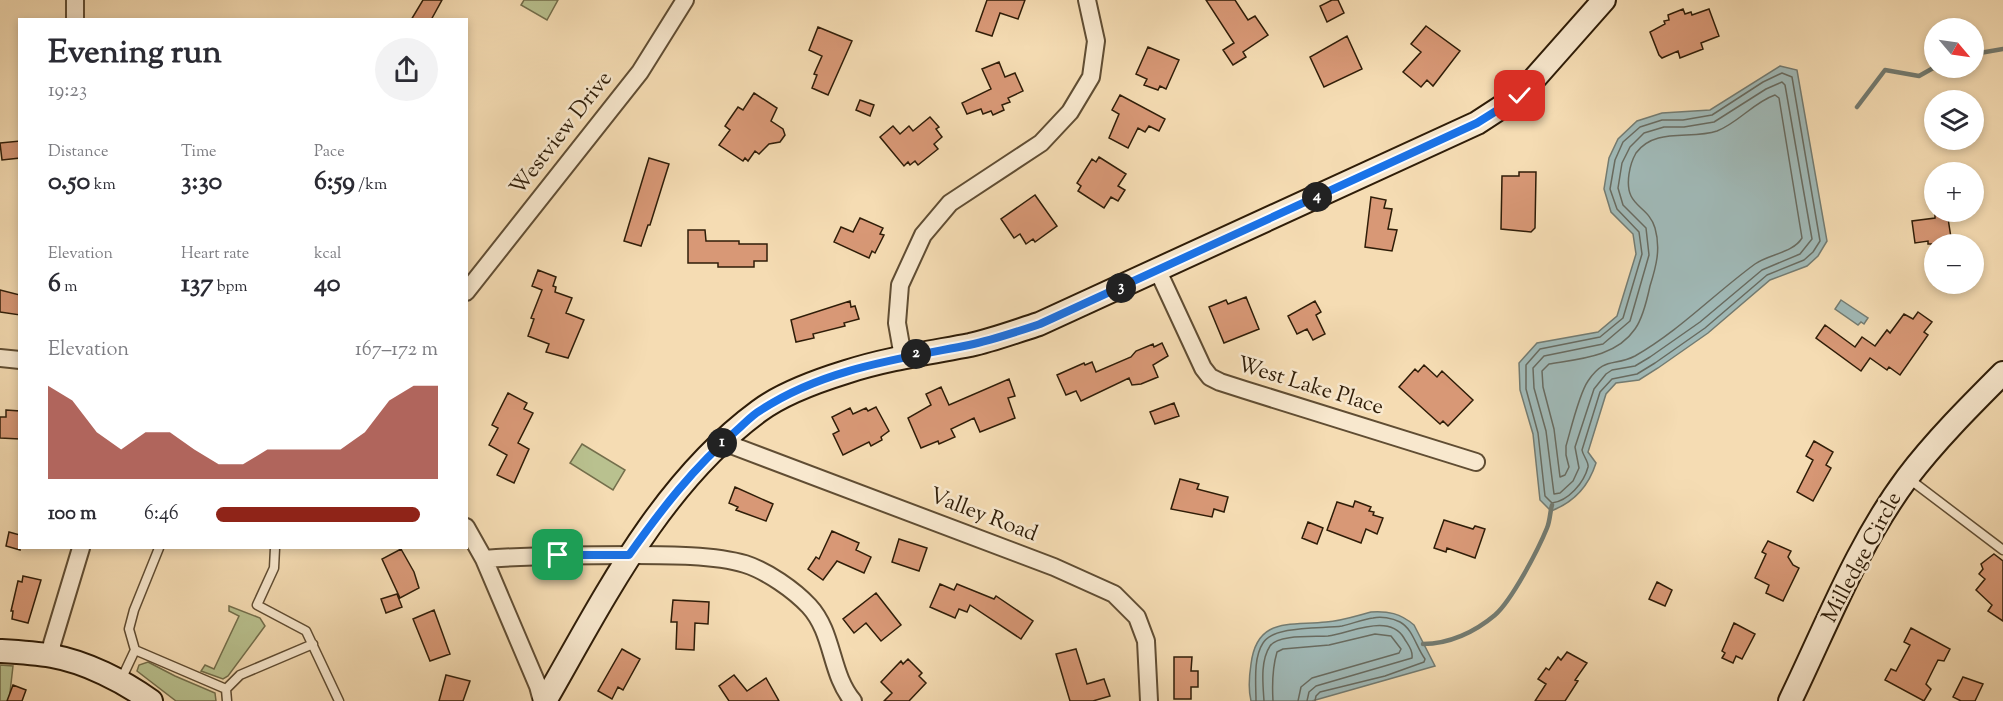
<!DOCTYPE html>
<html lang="en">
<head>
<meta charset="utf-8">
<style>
	:root { --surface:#fff; --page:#f2f2f3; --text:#2b2b33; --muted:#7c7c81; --accent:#8f2418 }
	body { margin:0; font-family:"Sorts Mill Goudy",serif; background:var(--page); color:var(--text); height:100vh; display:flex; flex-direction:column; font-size:22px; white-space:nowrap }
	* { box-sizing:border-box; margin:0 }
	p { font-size:20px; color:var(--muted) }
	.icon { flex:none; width:33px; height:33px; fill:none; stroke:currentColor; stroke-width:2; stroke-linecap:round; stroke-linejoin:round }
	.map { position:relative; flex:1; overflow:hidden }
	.side { position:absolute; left:18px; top:18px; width:450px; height:531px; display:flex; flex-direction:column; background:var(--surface); border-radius:0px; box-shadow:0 3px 9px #0003 }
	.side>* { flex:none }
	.needle { width:39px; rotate:119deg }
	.controls { position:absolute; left:1924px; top:18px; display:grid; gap:12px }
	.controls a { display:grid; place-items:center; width:60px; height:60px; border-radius:50%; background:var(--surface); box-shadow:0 3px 9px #0003; font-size:30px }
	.pin { position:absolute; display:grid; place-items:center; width:51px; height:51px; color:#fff; margin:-26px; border-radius:12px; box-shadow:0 3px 9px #0006 }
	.km { position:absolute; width:30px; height:30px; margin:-15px; border-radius:50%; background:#222; color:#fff; font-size:16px; line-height:30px; text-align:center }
	.round { display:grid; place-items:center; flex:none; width:63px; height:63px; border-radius:32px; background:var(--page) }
	.summary { display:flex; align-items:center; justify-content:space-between; height:102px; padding:0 30px }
	h1 { font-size:33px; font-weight:700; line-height:45px }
	.figures { display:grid; grid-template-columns:repeat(3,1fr); gap:9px; height:102px; padding:6px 30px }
	.figures div { display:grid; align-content:center }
	.figures b { font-size:26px; font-weight:700 }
	.figures small { font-size:16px; font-weight:400 }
	.figures p { font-size:16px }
	.chart { height:168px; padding:12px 30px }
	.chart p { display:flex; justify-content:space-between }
	.chart svg { width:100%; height:108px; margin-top:6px; fill:var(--accent); opacity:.7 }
	ul { padding:0 30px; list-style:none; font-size:20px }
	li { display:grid; grid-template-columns:96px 72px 1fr; align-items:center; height:45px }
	li i { height:15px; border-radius:8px; background:var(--accent) }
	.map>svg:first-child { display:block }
	.green { fill:#b9c18f; stroke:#746f4c; stroke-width:1.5 }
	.water { fill:#a0b9b7; stroke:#737b71; stroke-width:1.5 }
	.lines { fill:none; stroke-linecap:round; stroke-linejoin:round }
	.shore { stroke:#686b60; stroke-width:1.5 }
	.stream { stroke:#737b71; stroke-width:4.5 }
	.building { fill:#d89876; stroke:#2f1d08; stroke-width:1.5 }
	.lane-casing { stroke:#604d33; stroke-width:11 }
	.street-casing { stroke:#604d33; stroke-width:20 }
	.secondary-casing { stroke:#2f1d08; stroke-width:26 }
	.lane { stroke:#f8e8ce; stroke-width:8 }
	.street { stroke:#f8e8ce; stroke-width:16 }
	.secondary { stroke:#f8e8ce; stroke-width:22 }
	.route-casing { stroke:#fff; stroke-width:12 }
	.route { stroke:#1a73e8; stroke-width:8 }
	.labels { text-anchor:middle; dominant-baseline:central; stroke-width:5; stroke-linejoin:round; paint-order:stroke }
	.street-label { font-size:22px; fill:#2f1d08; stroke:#f8e8ce }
</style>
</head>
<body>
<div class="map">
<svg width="2003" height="701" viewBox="0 0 2003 701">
	<rect width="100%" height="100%" fill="#f5dcb3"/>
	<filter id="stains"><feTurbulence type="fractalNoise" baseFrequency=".00333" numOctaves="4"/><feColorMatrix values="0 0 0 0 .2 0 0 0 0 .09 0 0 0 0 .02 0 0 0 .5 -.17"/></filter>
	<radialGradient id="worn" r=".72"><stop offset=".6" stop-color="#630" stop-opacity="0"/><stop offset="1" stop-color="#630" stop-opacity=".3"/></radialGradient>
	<path class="green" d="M524,0H558L547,20L521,5Z
		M582,444L625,470L613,490L570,463Z
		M229,606L260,618L265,626L228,676L223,679L201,671L205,665L214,669L239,616L229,611Z
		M148,662L175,676L215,693L216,701H176L137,671L139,665Z
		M0,665L13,666L9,701H0Z"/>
	<path class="water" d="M1780,66L1797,70L1827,241L1818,256L1807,266L1770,280L1708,333L1658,368L1639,380L1616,383L1606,394L1588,452L1596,463C1589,485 1575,502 1551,511L1540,500L1533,434L1520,390L1519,363L1537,343L1598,332L1617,316L1636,254L1633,234L1611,212L1604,189L1609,158L1618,139L1637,121L1662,113L1710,110Z
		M1841,300L1868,318L1864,324L1861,322L1858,325L1835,309Z
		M1371,612C1388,611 1400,613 1414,625L1435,666L1312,701H1251C1248,689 1249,677 1251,664C1257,617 1289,626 1326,622C1341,621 1356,616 1371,612Z"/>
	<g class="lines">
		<path class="shore" d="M1782,73L1792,77L1820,241L1813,252L1804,260L1767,275L1705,328L1655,363L1637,374L1612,379L1600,392L1582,450C1583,456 1589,462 1588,467C1584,483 1568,501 1552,503L1545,496L1538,433L1526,389V365L1540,349L1600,337L1623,318L1642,254L1639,232L1617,209L1610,189L1615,160L1623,142L1640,127L1662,120H1683L1712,115L1763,82Z
			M1782,82L1785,85L1812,239L1800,254L1762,270L1700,322L1650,357L1635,366L1612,370L1606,374L1594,389L1575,447L1579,468L1573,481L1560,493L1554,494L1546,431L1534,388L1533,368L1544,356L1603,344L1630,321L1649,255L1646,228L1623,205L1618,188L1622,163L1630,147L1644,133L1664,127H1684L1714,122L1766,89Z
			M1775,95L1779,98L1802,238C1793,253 1769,254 1755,264C1714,294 1679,331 1635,356C1614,367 1605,356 1588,381C1579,394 1571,429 1566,446V455L1569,467L1565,475L1560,477L1554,429L1543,387L1542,371L1549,364C1579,359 1616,357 1635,329C1643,318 1647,300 1650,286C1656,267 1661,249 1655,228C1648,204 1624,208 1629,174C1630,167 1632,160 1636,153C1655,127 1691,140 1717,131C1738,123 1754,102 1775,95Z
			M1256,701C1256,684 1253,658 1263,643C1274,625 1323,629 1342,626C1352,624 1363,619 1373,618C1381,616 1392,618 1400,622C1413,629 1416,647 1425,659L1424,662L1385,676L1320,692L1316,696L1315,701
			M1264,701C1263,685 1260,661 1270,646C1278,634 1314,637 1328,636C1351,633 1389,613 1404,638C1408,645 1413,650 1412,658L1316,686L1309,692L1307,701
			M1273,701C1272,684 1272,669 1277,652L1283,649L1329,645L1375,634L1391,636L1401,649L1399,653L1312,678L1301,687L1298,701"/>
		<path class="stream" d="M1974,54L2003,49
			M1857,107L1885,70L1919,76L1935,67
			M1423,644C1449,644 1475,632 1495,615C1512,600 1538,550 1547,528C1550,521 1550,512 1552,505"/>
	</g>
	<path class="building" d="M423,0H442L431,20H411Z
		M987,0H1025L1018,19L1000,13L992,36L976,31Z
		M1206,0H1235L1248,20L1255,16L1268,35L1243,52L1246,57L1233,65L1223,50L1234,43Z
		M1332,0H1338L1344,13L1327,22L1320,6Z
		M1683,9L1685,14L1691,12L1692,15L1709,9L1719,36L1701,43L1703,49L1680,58L1678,51L1662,58L1659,55L1650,32L1665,24L1664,21L1669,20L1668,15Z
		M1426,26L1460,51L1433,86L1427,80L1421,87L1403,72L1421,52L1411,44Z
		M818,27L852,41L828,95L812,88L817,75L814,74L822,56L809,50Z
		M1347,36L1362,69L1324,87L1310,57Z
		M1148,47L1179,60L1166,89L1160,86L1158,90L1144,85L1147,79L1136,74Z
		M999,62L1005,77L1015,73L1023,91L1008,98L1010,102L1002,105L1004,110L993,115L991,111L983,114L981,109L967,114L962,103L991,89L982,69Z
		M754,93L777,108L771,121L783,129L785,135L780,142L769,144L759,154L755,151L748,161L745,158L743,161L719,145L730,130L725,126L729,120L738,107L743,110Z
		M1120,95L1165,119L1159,131L1149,126L1145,132L1138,128L1128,148L1109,138L1119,114L1112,110Z
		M860,100L874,105L870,116L856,110Z
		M930,117L939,127L936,129L942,137L934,144L938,149L918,165L915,161L910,165L908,162L904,166L880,137L893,126L900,134L909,126L913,131Z
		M20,141V158L2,160L0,143Z
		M1099,157L1126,174L1118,186L1125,190L1118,201L1111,197L1104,208L1078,191L1081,186L1077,183L1092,159L1096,162Z
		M649,158L669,164L650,225H648L641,246L624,241Z
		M1519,172H1536L1535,228L1531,232L1501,229L1502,176H1519Z
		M1035,195L1057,226L1035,242L1033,239L1026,244L1020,234L1014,238L1001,219Z
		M1371,197L1386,200L1384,208L1392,209L1388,229L1397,230L1392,251L1365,247Z
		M1947,212L1952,244H1928V241L1915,243L1912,221L1935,218V214Z
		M860,218L883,228L880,234L884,235L875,253L872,251L869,258L834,242L841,227L853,232Z
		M688,230H705L706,241H739V244H767V261H754V267H718V263H688Z
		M538,270L556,277L553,286L556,287L555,292L572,298L566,313L584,320L568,358L546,352L549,344L528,336L534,319L531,318L542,290L532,286Z
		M0,290L20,295V315L0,312Z
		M1246,297L1259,329L1224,343L1209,307L1226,300L1228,304Z
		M850,301L851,307L855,306L859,319L844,323L845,326L813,334L814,338L796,342L791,320Z
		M1315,301L1321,312L1316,315L1325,334L1313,340L1307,329L1297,334L1288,316Z
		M1918,312L1932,322L1924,332L1928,335L1900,375L1889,367L1887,370L1870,358L1861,371L1816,338L1825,325L1855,347L1862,337L1875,346L1887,330L1890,333L1904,314L1913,319Z
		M1162,343L1168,356L1153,365L1158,377L1141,384L1132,385L1129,378L1081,401L1076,391L1066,395L1057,375L1084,363L1085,365L1092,362L1096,372L1131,357L1136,351L1153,344L1154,347Z
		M1424,365L1437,377L1442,371L1473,400L1448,426L1443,421L1440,424L1399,387L1415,369L1418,372Z
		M1009,379L1015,396L1008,398L1015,418L980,432L974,418L951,429L955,437L939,444L938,441L921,448L908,418L931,405L926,394L941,387L949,405Z
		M508,393L527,403L524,409L533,413L518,443L529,449L514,483L497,475L507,455L489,445L498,428L492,425Z
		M1174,403L1179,416L1155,424L1150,412Z
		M876,407L889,431L881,437L882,440L871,446L869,442L843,455L833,434L839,431L832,417L850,408L853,414L866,408L868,411Z
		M6,410L20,411V439L0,438V417H6Z
		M1814,441L1833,452L1826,465L1831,468L1813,501L1797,492L1813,460L1806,456Z
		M1180,479L1199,484L1197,489L1228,497L1224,512L1214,509L1212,517L1171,509Z
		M735,487L773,504L766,521L736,510L738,507L729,503Z
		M1355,501L1371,507L1369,511L1374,512L1373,515L1383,518L1377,534L1366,529L1361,543L1327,530L1337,502L1353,507Z
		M1444,520L1473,529L1475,526L1485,529L1475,558L1447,548L1446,552L1434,548Z
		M1308,522L1323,528L1317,544L1302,538Z
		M832,531L859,543L856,550L871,557L864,573L837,561L823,580L808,569L816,557L819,559Z
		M9,532L20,535V550L6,546Z
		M899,539L927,548L919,571L892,562Z
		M1768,541L1791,551L1788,557L1793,565L1799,568L1783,601L1766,593L1769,585L1755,578L1766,554L1762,552Z
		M401,549L414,572L419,588L400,598L382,559Z
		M1994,554L2003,561V621L1988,611L1992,605L1976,590L1985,579L1979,574L1983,569L1981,564Z
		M23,576L41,580L28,623L12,619L13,611H11L18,581L22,582Z
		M1657,582L1672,590L1665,606L1649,599Z
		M940,584L954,590L957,584L994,599L996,596L1033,621L1021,639L970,605L967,612L959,609L955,618L930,607Z
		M876,593L901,625L881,641L866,623L854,633L843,619Z
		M397,594L402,607L386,613L381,599Z
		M673,600L709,602L708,624L695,623L694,650L676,649L677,622H671Z
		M434,610L450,654L430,661L413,619Z
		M1734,623L1755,634L1742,659L1736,656L1733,663L1722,658L1725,653L1722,651Z
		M1911,628L1950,649L1944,661L1938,660L1926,684L1931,689L1924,701L1885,680L1891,669L1896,671L1910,645L1904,642Z
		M622,649L640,659L623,690L618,687L612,699L598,691Z
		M1076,649L1087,684L1104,679L1110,696L1093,701H1070L1056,654Z
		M1567,652L1587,663L1575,680L1578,681L1565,701H1535L1546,684L1538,679L1546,668L1549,670L1558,657L1561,660Z
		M1174,657H1192L1191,671H1198V687H1191V699H1174Z
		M908,659L922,673L919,676L926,683L909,701H884L892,693L881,682L901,661L903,664Z
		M446,675L470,681L463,701H439Z
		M734,675L747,691L766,678L779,701H729L719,686Z
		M1963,677L1983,684L1975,701H1961L1953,697Z
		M13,685L26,690L22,701H7Z"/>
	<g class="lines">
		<g class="lane-casing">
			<path id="lane" d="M1908,478L2003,550
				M275,548L274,568L257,605L306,631L339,701
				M135,650L129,629L134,610L159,548
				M120,682L135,650L226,689L240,675L313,644
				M226,689L227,701"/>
		</g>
		<g class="street-casing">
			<path id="street" d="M75,0V20
				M1158,271L1203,368L1210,377L1220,382L1245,390L1476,462
				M466,292L640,72L685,0
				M903,357L897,323L900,285L923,235L950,203L1041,143L1070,112L1091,77L1096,41L1087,0
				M0,358L20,360
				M723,442L1054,567L1114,594L1137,617L1146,641L1149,701
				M466,527L484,559L538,686L542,701
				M484,559C535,555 585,555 635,555C667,555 715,555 745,564C767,571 794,590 809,606C834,633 830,674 853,701
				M52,656V644L81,548"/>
		</g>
		<g class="secondary-casing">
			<path id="secondary" d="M0,651C17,652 35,653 52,656C86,662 123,681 151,701
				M545,701C604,598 661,483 759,411C783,393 817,381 846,372C886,359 928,353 970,345C993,340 1017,331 1039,324L1477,123L1520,95L1604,0
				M1790,701C1826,627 1857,545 1907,478C1935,441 1970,406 2003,373"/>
		</g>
		<use href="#lane" class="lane"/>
		<use href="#street" class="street"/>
		<use href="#secondary" class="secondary"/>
	</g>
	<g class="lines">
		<g class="route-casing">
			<path id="route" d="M558,555H629C661,510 694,467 736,431C744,424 752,415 761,410C823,369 898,359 969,345C993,340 1016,332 1040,324L1477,123L1520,96"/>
		</g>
		<use href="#route" class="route"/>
	</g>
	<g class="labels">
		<g class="street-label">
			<text transform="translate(562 134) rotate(-52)">Westview Drive</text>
			<text transform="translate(1310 387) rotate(17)">West Lake Place</text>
			<text transform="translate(983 516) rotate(21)">Valley Road</text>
			<text transform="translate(1863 558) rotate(-62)">Milledge Circle</text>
		</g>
	</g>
	<rect width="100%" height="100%" filter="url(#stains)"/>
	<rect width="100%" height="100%" fill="url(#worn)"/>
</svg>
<div class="controls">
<a><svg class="needle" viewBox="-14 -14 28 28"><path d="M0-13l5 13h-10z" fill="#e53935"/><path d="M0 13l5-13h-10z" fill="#7c7c81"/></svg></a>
<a><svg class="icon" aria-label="layers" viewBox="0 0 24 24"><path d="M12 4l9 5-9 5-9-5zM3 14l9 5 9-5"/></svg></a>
<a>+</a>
<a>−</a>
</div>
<div class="pin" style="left:558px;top:555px;background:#1e9e55"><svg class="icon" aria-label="arrive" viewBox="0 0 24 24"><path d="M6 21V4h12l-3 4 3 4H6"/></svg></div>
<div class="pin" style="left:1520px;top:96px;background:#d93025"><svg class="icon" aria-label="check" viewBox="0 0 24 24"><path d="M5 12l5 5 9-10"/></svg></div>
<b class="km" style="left:722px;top:443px">1</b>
<b class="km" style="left:916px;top:354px">2</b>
<b class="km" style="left:1121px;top:288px">3</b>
<b class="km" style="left:1317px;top:197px">4</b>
<section class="side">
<div class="summary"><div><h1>Evening run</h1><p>19:23</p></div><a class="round"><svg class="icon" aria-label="share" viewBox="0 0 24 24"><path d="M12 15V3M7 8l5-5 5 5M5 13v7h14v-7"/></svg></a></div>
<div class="figures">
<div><p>Distance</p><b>0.50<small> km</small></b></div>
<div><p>Time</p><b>3:30</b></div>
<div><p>Pace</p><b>6:59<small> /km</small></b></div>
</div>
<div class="figures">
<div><p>Elevation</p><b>6<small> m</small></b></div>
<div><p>Heart rate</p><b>137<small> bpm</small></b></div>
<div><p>kcal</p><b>40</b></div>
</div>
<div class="chart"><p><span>Elevation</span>167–172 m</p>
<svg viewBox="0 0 160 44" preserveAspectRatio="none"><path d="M0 44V6L10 12L20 25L30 32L40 25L50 25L60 32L70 38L80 38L90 32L100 32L110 32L120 32L130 25L140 12L150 6L160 6V44z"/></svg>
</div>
<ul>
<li><b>100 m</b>6:46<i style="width:92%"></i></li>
</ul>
</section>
</div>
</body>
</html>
